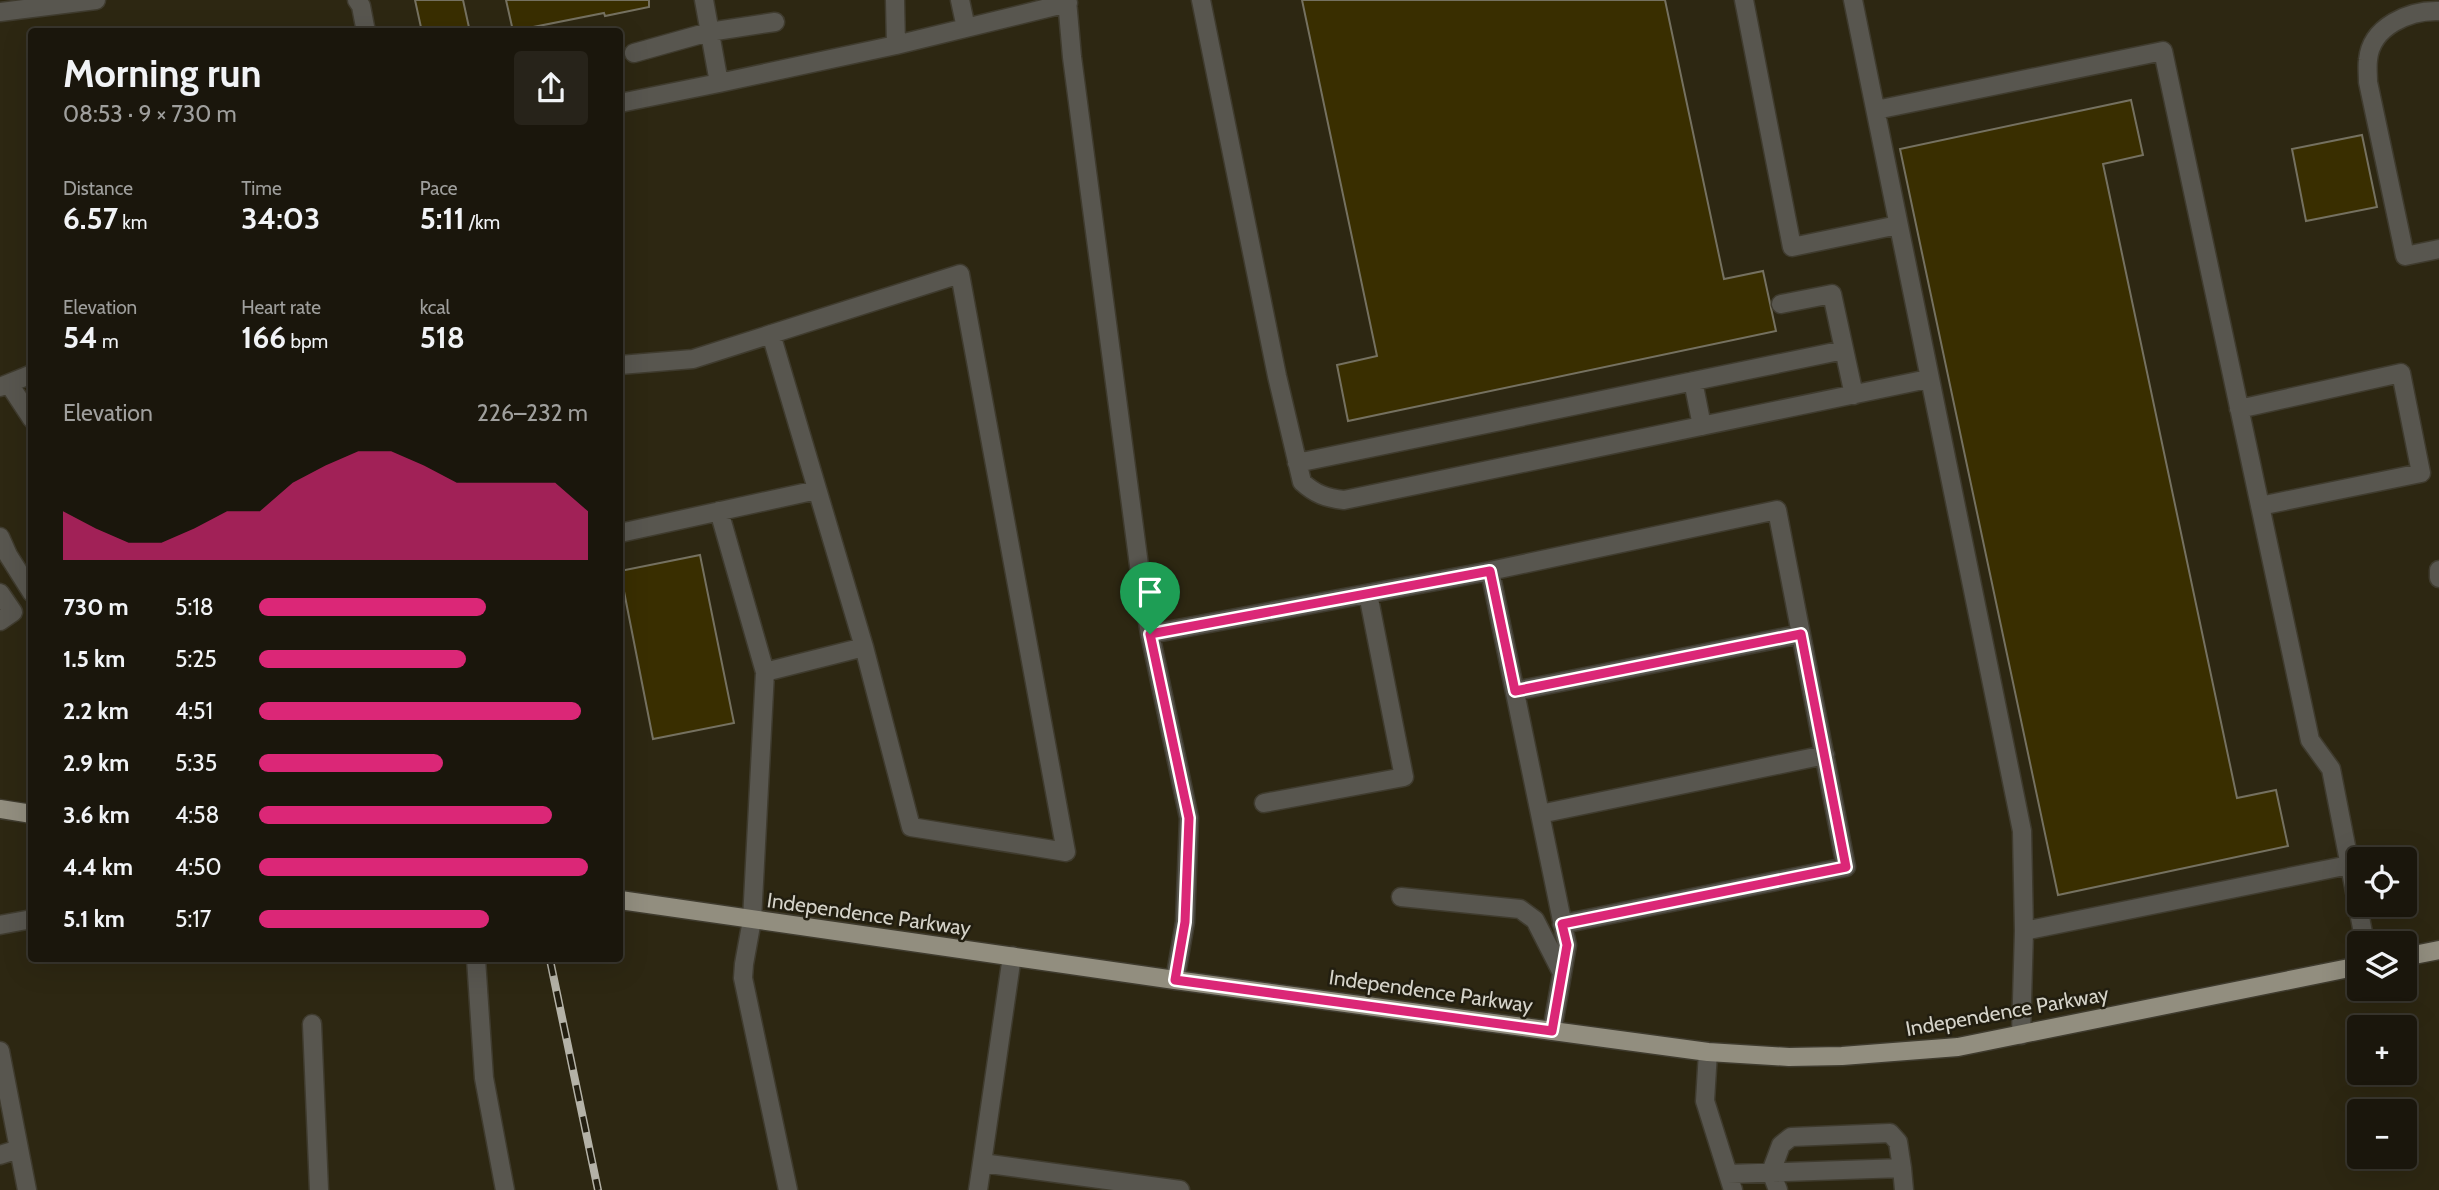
<!DOCTYPE html>
<html lang="en">
<head>
<meta charset="utf-8">
<style>
	:root { --surface:#1a160c; --page:#27231a; --text:#f1f3f6; --muted:#9f9f9d; --line:#38352d; --accent:#db2777 }
	body { margin:0; font-family:Cabin,sans-serif; background:var(--page); color:var(--text); height:100vh; display:flex; flex-direction:column; font-size:26px; white-space:nowrap }
	* { box-sizing:border-box; margin:0 }
	p { font-size:23px; color:var(--muted) }
	.icon { flex:none; width:38px; height:38px; fill:none; stroke:currentColor; stroke-width:2; stroke-linecap:round; stroke-linejoin:round }
	.map { position:relative; flex:1; overflow:hidden }
	.drawer { position:absolute; left:28px; top:28px; width:595px; height:934px; display:flex; flex-direction:column; background:var(--surface); border-radius:7px; box-shadow:0 7px 28px #0002,0 0 0 2px var(--line) }
	.drawer>* { flex:none }
	.buttons { position:absolute; left:2347px; top:847px; display:grid; gap:14px }
	.buttons a { display:grid; place-items:center; width:70px; height:70px; border-radius:7px; background:var(--surface); box-shadow:0 7px 28px #0002,0 0 0 2px var(--line); font-size:35px }
	.pin { position:absolute; display:grid; place-items:center; width:60px; height:60px; color:#fff; margin:-72px -30px; border-radius:50% 50% 50% 0; rotate:-45deg; box-shadow:0 0 7px #0007 }
	.pin .icon { rotate:45deg }
	.round { display:grid; place-items:center; flex:none; width:74px; height:74px; border-radius:7px; background:var(--page) }
	.summary { display:flex; align-items:center; justify-content:space-between; height:119px; padding:0 35px }
	h1 { font-size:38px; font-weight:700; line-height:52px }
	.metrics { display:grid; grid-template-columns:repeat(3,1fr); gap:10px; height:119px; padding:7px 35px }
	.metrics div { display:grid; align-content:center }
	.metrics b { font-size:30px; font-weight:700 }
	.metrics small { font-size:19px; font-weight:400 }
	.metrics p { font-size:19px }
	.chart { height:196px; padding:14px 35px }
	.chart p { display:flex; justify-content:space-between }
	.chart svg { width:100%; height:126px; margin-top:7px; fill:var(--accent); opacity:.7 }
	ul { padding:0 35px; list-style:none; font-size:23px }
	li { display:grid; grid-template-columns:112px 84px 1fr; align-items:center; height:52px }
	li i { height:18px; border-radius:9px; background:var(--accent) }
	.map>svg:first-child { display:block }
	.built { fill:#2d2712; fill-rule:evenodd }
	.building { fill:#392e00; stroke:#757160; stroke-width:2 }
	.lines { fill:none; stroke-linecap:round; stroke-linejoin:round }
	.minor-casing { stroke:#3f3b2e; stroke-width:21 }
	.major-casing { stroke:#3f3b2e; stroke-width:21 }
	.minor { stroke:#58564f; stroke-width:18 }
	.major { stroke:#928e7f; stroke-width:18 }
	.rail-casing { stroke:#b4b2a7; stroke-width:8 }
	.rail { stroke:#221e10; stroke-width:5; stroke-dasharray:16; stroke-linecap:butt }
	.route-casing { stroke:#fff; stroke-width:14 }
	.route { stroke:#db2777; stroke-width:9 }
	.labels { text-anchor:middle; dominant-baseline:central; stroke-width:5; stroke-linejoin:round; paint-order:stroke }
	.street-label { font-size:21px; fill:#d5d3c9; stroke:#221e10 }
</style>
</head>
<body>
<div class="map">
<svg width="2439" height="1190" viewBox="0 0 2439 1190">
	<rect width="100%" height="100%" fill="#221e10"/>
	<path class="built" d="M0,0H2439V1190H0ZM32,32H620V959H32ZM2359,859H2404V905H2359ZM2359,943H2404V989H2359ZM2359,1027H2404V1073H2359ZM2359,1111H2404V1157H2359Z"/>
	<path class="building" d="M415,0H463L470,32H422Z
		M506,0H649V7L605,16L604,13L513,31Z
		M1302,0H1665L1724,279L1763,271L1776,331L1348,421L1337,365L1377,356Z
		M2131,100L2143,155L2103,164L2237,798L2276,790L2288,846L2058,895L1900,149Z
		M2362,135L2377,207L2306,221L2292,149Z
		M700,555L734,723L653,739L620,571Z"/>
	<g class="lines">
		<g class="minor-casing">
			<path id="minor" d="M357,0L361,6L366,32
				M960,0L966,28
				M1067,0L1072,57L1140,573L1150,634L1189,818L1185,922L1175,980
				M1201,0L1277,376L1302,482C1315,494 1326,498 1344,500L1928,379
				M1744,0L1792,247L1898,225
				M1853,0L2022,831L2024,931L2021,1035
				M2439,11C2410,10 2371,26 2368,60C2367,67 2368,75 2368,82L2405,256L2439,249
				M0,12L96,0
				M896,45L1068,3
				M634,53L709,32L775,22
				M719,83L896,45L895,0
				M620,103L719,83L704,0
				M1876,110L2163,51L2310,740L2331,769L2365,943
				M1781,304L1832,294L1854,395
				M771,334L864,647
				M620,365L693,359L960,274L1066,852L911,827L864,647L765,672L752,920L744,964L743,978L788,1190
				M1693,381L1702,426
				M9,384L32,419
				M0,387L32,374
				M2239,409L2401,373L2421,473L2260,506
				M1297,463L1844,350
				M719,511L765,672
				M620,533L817,490
				M0,537L8,555L32,593
				M2439,570V578
				M1490,571L1567,945L1552,1031
				M0,593L13,612L0,621
				M1150,634L1490,571L1777,510L1846,867L1562,924
				M1515,691L1801,634
				M1264,803L1404,777L1368,594
				M1540,814L1825,755
				M1401,897L1520,909L1535,920L1562,973
				M0,925L32,919
				M2024,931L2349,865
				M1012,956L982,1163L1180,1190
				M476,959L484,1078L505,1190
				M312,1024L319,1190
				M0,1051L27,1190
				M1708,1052L1705,1101L1733,1190
				M0,1155L19,1149
				M1728,1174L1902,1168L1904,1190
				M978,1190L982,1163
				M1778,1190L1771,1172L1781,1145L1791,1137L1890,1133L1898,1142L1902,1168"/>
		</g>
		<g class="major-casing">
			<path id="major" d="M0,809L32,814
				M620,900L1175,980L1708,1052L1789,1057L1842,1056L1958,1047L2359,966
				M2404,957L2439,950"/>
		</g>
		<use href="#minor" class="minor"/>
		<use href="#major" class="major"/>
		<g class="rail-casing">
			<path id="rail" d="M550,960L598,1190"/>
		</g>
		<use href="#rail" class="rail"/>
	</g>
	<g class="lines">
		<g class="route-casing">
			<path id="route" d="M1490,571L1515,691L1801,634L1846,867L1562,924L1567,945L1552,1031L1175,980L1185,922L1189,818L1150,634Z"/>
		</g>
		<use href="#route" class="route"/>
	</g>
	<g class="labels">
		<g class="street-label">
			<text transform="translate(869 914) rotate(8)">Independence Parkway</text>
			<text transform="translate(1431 991) rotate(8)">Independence Parkway</text>
			<text transform="translate(2007 1011) rotate(-10)">Independence Parkway</text>
		</g>
	</g>
</svg>
<div class="buttons">
<a><svg class="icon" aria-label="locate" viewBox="0 0 24 24"><circle cx="12" cy="12" r="6"/><path d="M12 2v4M12 18v4M2 12h4M18 12h4"/></svg></a>
<a><svg class="icon" aria-label="layers" viewBox="0 0 24 24"><path d="M12 4l9 5-9 5-9-5zM3 14l9 5 9-5"/></svg></a>
<a>+</a>
<a>−</a>
</div>
<div class="pin" style="left:1150px;top:634px;background:#1e9e55"><svg class="icon" aria-label="arrive" viewBox="0 0 24 24"><path d="M6 21V4h12l-3 4 3 4H6"/></svg></div>
<section class="drawer">
<div class="summary"><div><h1>Morning run</h1><p>08:53 · 9 × 730 m</p></div><a class="round"><svg class="icon" aria-label="share" viewBox="0 0 24 24"><path d="M12 15V3M7 8l5-5 5 5M5 13v7h14v-7"/></svg></a></div>
<div class="metrics">
<div><p>Distance</p><b>6.57<small> km</small></b></div>
<div><p>Time</p><b>34:03</b></div>
<div><p>Pace</p><b>5:11<small> /km</small></b></div>
</div>
<div class="metrics">
<div><p>Elevation</p><b>54<small> m</small></b></div>
<div><p>Heart rate</p><b>166<small> bpm</small></b></div>
<div><p>kcal</p><b>518</b></div>
</div>
<div class="chart"><p><span>Elevation</span>226–232 m</p>
<svg viewBox="0 0 160 44" preserveAspectRatio="none"><path d="M0 44V27L10 33L20 38L30 38L40 33L50 27L60 27L70 17L80 11L90 6L100 6L110 11L120 17L130 17L140 17L150 17L160 27V44z"/></svg>
</div>
<ul>
<li><b>730 m</b>5:18<i style="width:69%"></i></li>
<li><b>1.5 km</b>5:25<i style="width:63%"></i></li>
<li><b>2.2 km</b>4:51<i style="width:98%"></i></li>
<li><b>2.9 km</b>5:35<i style="width:56%"></i></li>
<li><b>3.6 km</b>4:58<i style="width:89%"></i></li>
<li><b>4.4 km</b>4:50<i style="width:100%"></i></li>
<li><b>5.1 km</b>5:17<i style="width:70%"></i></li>
</ul>
</section>
</div>
</body>
</html>
